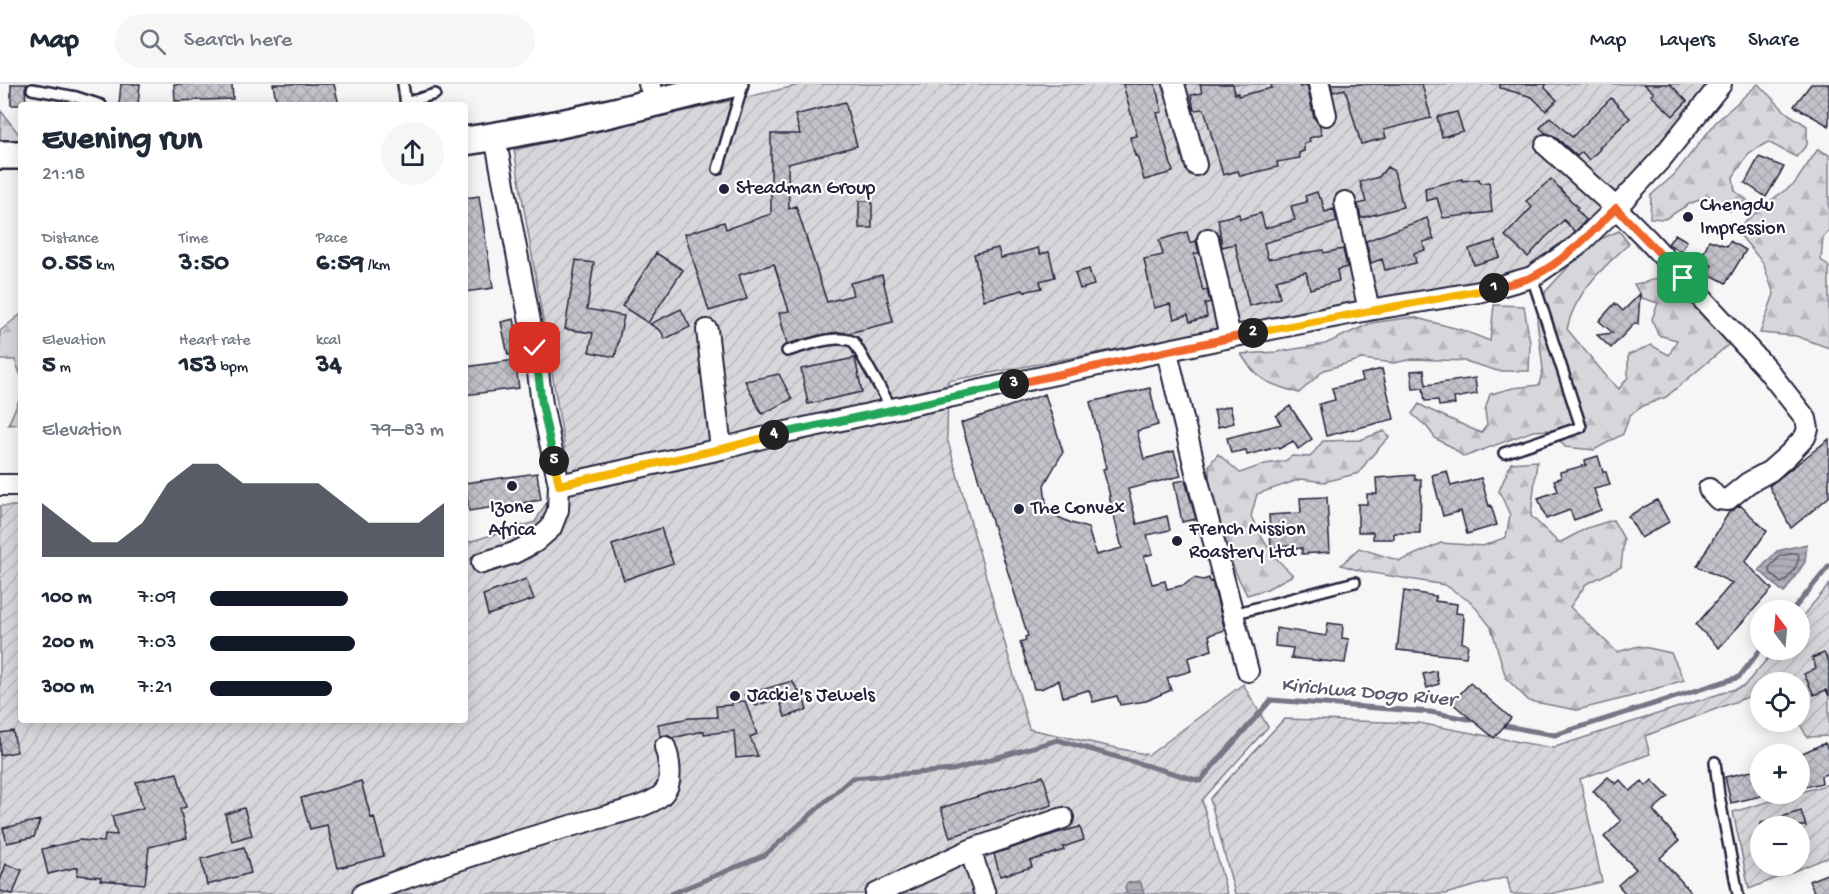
<!DOCTYPE html>
<html lang="en">
<head>
<meta charset="utf-8">
<style>
	:root { --surface:#fff; --page:#f6f6f7; --text:#1f2937; --muted:#747a83; --line:#e0e1e3; --accent:#111827 }
	body { margin:0; font-family:"Gochi Hand",sans-serif; background:var(--page); color:var(--text); height:100vh; display:flex; flex-direction:column; font-size:22px; white-space:nowrap }
	* { box-sizing:border-box; margin:0 }
	p { font-size:20px; color:var(--muted) }
	.icon { flex:none; width:33px; height:33px; fill:none; stroke:currentColor; stroke-width:2; stroke-linecap:round; stroke-linejoin:round }
	.map { position:relative; flex:1; overflow:hidden }
	.panel { position:absolute; left:18px; top:18px; width:450px; height:621px; display:flex; flex-direction:column; background:var(--surface); border-radius:6px; box-shadow:0 3px 15px #0003 }
	.panel>* { flex:none }
	.needle { width:39px; rotate:344deg }
	.buttons { position:absolute; left:1750px; top:516px; display:grid; gap:12px }
	.buttons a { display:grid; place-items:center; width:60px; height:60px; border-radius:50%; background:var(--surface); box-shadow:0 3px 15px #0003; font-size:30px }
	.pin { position:absolute; display:grid; place-items:center; width:51px; height:51px; color:#fff; margin:-26px; border-radius:12px; box-shadow:0 3px 9px #0006 }
	.km { position:absolute; width:30px; height:30px; margin:-15px; border-radius:50%; background:#222; color:#fff; font-size:16px; line-height:30px; text-align:center }
	.round { display:grid; place-items:center; flex:none; width:63px; height:63px; border-radius:32px; background:var(--page) }
	.summary { display:flex; align-items:center; justify-content:space-between; height:102px; padding:0 24px }
	h1 { font-size:33px; font-weight:700; line-height:45px }
	.figures { display:grid; grid-template-columns:repeat(3,1fr); gap:9px; height:102px; padding:6px 24px }
	.figures div { display:grid; align-content:center }
	.figures b { font-size:26px; font-weight:700 }
	.figures small { font-size:16px; font-weight:400 }
	.figures p { font-size:16px }
	.chart { height:168px; padding:12px 24px }
	.chart p { display:flex; justify-content:space-between }
	.chart svg { width:100%; height:108px; margin-top:6px; fill:var(--accent); opacity:.7 }
	ul { padding:0 24px; list-style:none; font-size:20px }
	li { display:grid; grid-template-columns:96px 72px 1fr; align-items:center; height:45px }
	li i { height:15px; border-radius:8px; background:var(--accent) }
	header { display:flex; align-items:center; gap:36px; box-sizing:border-box; height:84px; padding:0 30px; background:var(--surface); border-bottom:2px solid var(--line) }
	header strong { font-size:28px }
	nav { display:flex; gap:33px; margin-inline-start:auto; font-size:21px }
	.search { width:420px; height:54px; background:var(--page); display:flex; align-items:center; gap:15px; box-sizing:border-box; padding:0 21px; border-radius:33px; color:var(--muted); font-size:22px }
	.map>svg:first-child { display:block }
	.forest { fill:url(#forest-firs); stroke:#7c7c8b; stroke-width:1.5 }
	.garden { fill:url(#garden-furrows); stroke:#7c7c8b; stroke-width:1.5; fill-rule:evenodd }
	.water { fill:url(#water-rules); stroke:#767685; stroke-width:1.5 }
	.lines { fill:none; stroke-linecap:round; stroke-linejoin:round }
	.shore { stroke:#5a5a6d; stroke-width:1.5 }
	.stream { stroke:#767685; stroke-width:5 }
	.building { fill:url(#building-cross-hatch); stroke:#22223b; stroke-width:1.5 }
	.lane-casing { stroke:#22223b; stroke-width:14 }
	.street-casing { stroke:#22223b; stroke-width:24 }
	.secondary-casing { stroke:#22223b; stroke-width:32 }
	.lane { stroke:#fff; stroke-width:9 }
	.street { stroke:#fff; stroke-width:20 }
	.secondary { stroke:#fff; stroke-width:27 }
	.split-1-casing { stroke:#fff; stroke-width:12 }
	.split-2-casing { stroke:#fff; stroke-width:12 }
	.split-3-casing { stroke:#fff; stroke-width:12 }
	.split-4-casing { stroke:#fff; stroke-width:12 }
	.split-5-casing { stroke:#fff; stroke-width:12 }
	.split-6-casing { stroke:#fff; stroke-width:12 }
	.split-1 { stroke:#f0652b; stroke-width:8 }
	.split-2 { stroke:#f5b400; stroke-width:8 }
	.split-3 { stroke:#f0652b; stroke-width:8 }
	.split-4 { stroke:#22a559; stroke-width:8 }
	.split-5 { stroke:#f5b400; stroke-width:8 }
	.split-6 { stroke:#22a559; stroke-width:8 }
	.poi-dot { fill:#22223b; stroke:#fff; stroke-width:2 }
	.labels { text-anchor:middle; dominant-baseline:central; stroke-width:4.5; stroke-linejoin:round; paint-order:stroke }
	.poi-label { font-size:20px; fill:#22223b; stroke:#fff; text-anchor:start }
	.water-label { font-size:21px; font-style:italic; fill:#5a5a6d; stroke:#fff }
</style>
</head>
<body>
<header>
<strong>Map</strong>
<div class="search"><svg class="icon" aria-label="search" viewBox="0 0 24 24"><circle cx="10" cy="10" r="6"/><path d="M15 15l6 6"/></svg>Search here</div>
<nav><a>Map</a><a>Layers</a><a>Share</a></nav>
</header>
<div class="map">
<svg width="1829" height="810" viewBox="0 0 1829 810">
	<defs>
		<pattern id="forest-firs" width="22" height="20" patternUnits="userSpaceOnUse" patternTransform="scale(1.5)"><rect width="22" height="20" fill="#d7d7db"/><path d="M5 1l3.5 6h-7zM16 11l3.5 6h-7z" fill="#b8b8bd"/></pattern>
		<pattern id="garden-furrows" width="10" height="10" patternUnits="userSpaceOnUse" patternTransform="scale(1.5)"><rect width="10" height="10" fill="#d7d7db"/><path d="M-1 1l2-2M0 10L10 0M9 11l2-2" fill="none" stroke="#b8b8bd"/></pattern>
		<pattern id="water-rules" width="6" height="5" patternUnits="userSpaceOnUse" patternTransform="scale(1.5)"><rect width="6" height="5" fill="#aeaeb7"/><path d="M0 2.5h6" fill="none" stroke="#8d8d96"/></pattern>
		<pattern id="building-cross-hatch" width="8" height="8" patternUnits="userSpaceOnUse" patternTransform="scale(1.5)"><rect width="8" height="8" fill="#c2c2c9"/><path d="M0 0l8 8M0 8l8-8" fill="none" stroke="#a6a6ae"/></pattern>
	</defs>
	<rect width="100%" height="100%" fill="#f6f6f7"/>
	<filter id="ink" filterUnits="userSpaceOnUse"><feTurbulence type="fractalNoise" baseFrequency=".0167" numOctaves="2"/><feDisplacementMap in="SourceGraphic" scale="12" xChannelSelector="R" yChannelSelector="G"/><feConvolveMatrix kernelMatrix="1 2 1 2 8 2 1 2 1" color-interpolation-filters="sRGB"/></filter>
	<g filter="url(#ink)">
		<path class="forest" d="M1758,0L1787,29L1807,42V61L1796,73L1768,58L1749,69L1733,93L1735,107L1747,116L1730,127L1709,112L1689,120L1665,135L1650,134L1651,111L1674,91L1716,38Z
			M1,27L21,53V57L0,59Z
			M1818,65L1829,71V146L1823,153L1821,176L1829,183V264L1796,252L1760,249L1774,210L1763,179L1736,146L1766,120L1795,99Z
			M1619,147L1629,160C1603,183 1574,210 1567,245L1607,293L1619,305L1628,293V271L1651,261L1669,271L1677,256L1658,251L1652,235L1658,219L1642,214L1634,200L1646,198L1666,191L1722,245L1728,261L1666,313L1645,321L1630,331L1623,350L1594,366L1565,363L1551,346L1533,347L1464,373L1450,362L1436,355L1427,343L1412,330L1419,320L1430,326L1481,349L1487,341L1485,326L1490,310L1513,304L1539,301L1543,285L1537,236L1546,207L1570,181L1598,156Z
			M1494,221L1524,222L1530,259L1529,287H1498L1465,277L1413,275L1394,279L1362,275L1324,286L1299,309C1270,300 1258,298 1241,270L1277,268L1325,260L1371,239L1413,233L1462,246L1490,257Z
			M21,230V292L15,276H0V247Z
			M21,312V340L8,341Z
			M1384,347L1389,353L1368,376L1359,389L1324,398L1301,395L1257,410L1251,432C1263,458 1272,472 1293,491L1267,505L1247,511L1235,487L1210,417L1209,381L1218,370L1240,389L1265,380L1285,377L1292,372L1310,373L1323,357L1360,356Z
			M1537,377L1531,432L1559,459L1587,444L1613,436L1624,455L1621,483L1586,500L1570,523L1617,568L1639,562L1671,569L1684,596L1629,613L1577,626L1529,617L1506,594L1491,543L1472,519L1445,501L1361,487L1341,481L1359,464L1400,477L1441,459L1483,462L1506,453L1510,431L1499,407L1511,379Z"/>
		<path class="garden" d="M804,0H1710L1688,31L1599,132L1528,188L1377,219L1165,256L948,297L947,354L1029,645L1149,671L1243,600L1268,643L1202,716L1227,810H0V422H21V636H465V459L535,438L568,383L514,66Z
			M1829,501V652L1807,653L1799,638H1800V598H1761V608L1645,652L1650,670L1580,695L1602,798L1550,810H1511L1507,793L1445,810H1235L1210,715L1284,635L1419,639L1552,664L1744,602L1775,566H1800V535Z
			M1829,700V773L1749,805L1733,728ZM1761,742H1800V782H1761Z"/>
		<path class="water" d="M1807,460L1805,478L1784,509L1759,486L1777,467Z
			M1139,797L1141,799L1144,810H1127L1125,803L1127,799Z"/>
		<g class="lines">
			<path class="shore" d="M1796,469L1799,471C1799,480 1789,496 1781,499L1770,488L1769,484L1780,472Z"/>
			<path class="stream" d="M1793,526L1829,482
				M1500,641L1555,651L1739,593L1761,565
				M671,810L765,771L852,694L953,686L1058,656L1200,697L1271,616L1430,628L1479,637"/>
		</g>
		<path class="building" d="M11,0H27L25,4L26,21H11Z
			M121,0H140L138,21H119Z
			M174,0H232L233,15L175,17Z
			M273,0H334L339,21H277Z
			M1123,0H1155L1162,28L1157,29L1173,88L1144,96L1137,71L1135,72L1130,53L1137,52Z
			M1200,0H1233L1235,10L1238,9V12L1272,4L1271,0H1299L1300,3L1307,1L1314,34L1319,40L1322,51L1309,54L1310,57L1304,60V67L1299,69L1300,74L1277,78L1278,83L1240,92L1238,87L1223,91L1204,25L1194,26L1191,11L1202,9Z
			M1331,0H1422L1431,34L1384,46L1386,54L1361,60L1345,5L1333,8Z
			M1500,0H1546L1545,4L1557,16L1546,27L1532,13L1500,4Z
			M1644,0H1670L1687,17L1673,32L1651,11L1654,9Z
			M1811,0H1829V42L1794,22Z
			M1611,14L1630,34L1599,64L1600,65L1589,76L1582,68L1577,72L1554,52L1546,49L1540,44L1550,33L1572,53Z
			M845,18L857,62L788,80L789,125L796,122L827,218L853,211L850,199L882,191L893,238L849,249L839,248L820,251L787,260L779,229L789,227L774,180L739,191L747,215L709,227L685,150L724,138L726,145L771,130V50H800L795,31Z
			M1457,28L1463,47L1442,53L1437,33Z
			M1759,73L1784,83L1766,113L1745,99Z
			M1387,83L1394,87L1403,123L1361,134L1358,120L1366,118L1360,98L1379,93Z
			M1462,95V97L1479,95L1480,99L1489,98L1492,128L1443,134L1437,114L1426,117L1425,104Z
			M1551,95L1578,124L1576,125L1586,136L1575,148L1564,136L1545,154L1528,173L1505,152L1532,123L1526,117Z
			M1317,108L1319,114H1321L1325,128L1334,125L1337,138L1264,159L1268,175L1323,166L1324,169L1343,165L1347,183L1337,186L1339,197L1310,205L1306,188L1276,196L1280,214L1249,222L1235,160L1222,163L1218,135L1239,130L1240,135L1261,129L1265,144L1295,136L1291,122L1307,118L1305,112Z
			M479,112L493,204L465,208V114Z
			M859,117H872V144H859Z
			M1427,134L1434,155L1423,158L1425,166L1414,169L1416,179L1385,186L1382,175L1371,179L1366,157Z
			M1187,148L1190,159L1196,157L1199,169L1194,170L1203,207L1207,206L1210,218L1205,220L1207,233L1190,238L1188,231L1174,235L1170,220L1154,224L1144,175L1163,171L1159,156Z
			M1675,150L1687,157L1681,168L1668,160Z
			M1709,156L1727,162L1730,157L1746,166L1726,199L1707,189L1712,181L1701,175Z
			M1495,157L1500,173L1474,181L1469,165Z
			M998,164L1001,174L1038,164L1040,170L1049,168L1055,193L1040,197L1042,204L1024,208L1023,206L984,216L974,170Z
			M656,169L683,186L648,239L622,222Z
			M576,176L594,179L587,225L624,232L615,273L589,268L593,249L565,245Z
			M1089,185L1094,201L1080,205L1075,189Z
			M1640,210L1638,240L1635,239L1611,264L1597,251L1613,249L1599,237L1615,219L1623,227Z
			M681,225L690,243L665,255L661,247L650,240Z
			M514,235L521,268L508,271L501,238Z
			M855,274L862,308L808,320L801,285Z
			M515,276L519,304L465,311V283Z
			M1382,285L1394,335L1326,352L1319,320L1335,316L1332,304L1363,297L1361,290Z
			M1424,286L1426,301L1475,294L1477,310L1454,314L1455,320L1439,322L1438,316L1425,317L1423,304L1413,305L1411,287Z
			M779,290L792,315L762,330L745,297Z
			M1150,304L1158,341L1137,347L1144,375L1174,367L1181,392L1128,405L1137,440L1167,432L1170,446L1147,451L1153,470L1144,472L1152,500L1165,497L1167,505L1184,501L1194,494L1203,496L1209,494L1210,498L1212,497L1225,546L1209,551L1212,566L1188,574L1191,587L1167,594L1171,606L1146,617L1120,621L1117,612L1093,618L1089,606L1063,613L1059,596L1041,605H1034L1020,558L1026,556L1025,553L1028,552L961,339L1045,310L1063,368L1044,401L1046,419L1054,431L1071,439L1088,444L1096,471L1122,464L1109,412H1110L1103,385L1106,384L1090,318Z
			M1230,322L1234,339L1218,343L1214,326Z
			M1290,322L1312,355L1298,365L1293,357L1279,365L1278,363L1247,371L1246,366L1231,369L1227,354L1281,340L1276,332Z
			M1829,355V413L1791,444L1769,402Z
			M1598,372L1603,388H1606L1610,401L1594,405L1601,426L1574,436L1570,426L1546,435L1538,414L1558,407L1554,396L1561,394L1560,388L1586,381L1585,376Z
			M1447,387L1451,402L1481,394L1489,422L1491,421L1497,441L1467,450L1461,427L1443,432L1432,391Z
			M537,389L541,416L469,427L465,399Z
			M1415,391V396L1421,395L1420,449H1394V455H1373V448H1358V420H1367V410H1377L1376,394Z
			M1185,396L1196,435L1182,438L1174,398Z
			M1327,413L1330,468L1302,470V464L1288,465V462L1271,463L1269,431L1301,429L1300,414Z
			M1657,416L1669,438L1641,454L1628,432Z
			M1740,421L1767,447L1745,478L1772,505L1719,564L1696,541L1732,499L1697,482L1729,428Z
			M661,444L673,479L624,496L612,461Z
			M526,495L534,515L488,531L483,511Z
			M1404,507L1436,512L1435,517L1457,520L1456,529L1463,530V534H1464L1462,559L1468,560L1466,573L1397,566Z
			M1328,539L1343,541L1342,554L1349,555L1345,579L1291,574L1293,564L1275,562L1276,544L1326,552Z
			M1824,569L1829,578V612L1826,606L1814,611L1804,590L1816,584L1812,574Z
			M1436,587L1439,600L1427,604L1423,590Z
			M792,597L803,613L807,626L785,633L779,614L756,622L744,611Z
			M1470,599L1511,634L1494,654L1452,619Z
			M745,617L757,650L750,653L758,672L736,674L734,647L704,650V647L672,654L667,651L660,652L658,640L690,634L717,633L716,622L732,621V618Z
			M13,647L17,668L0,671V649Z
			M1825,659L1829,668V689L1821,692L1822,699L1800,704V670Z
			M1761,685V712L1731,719L1725,693Z
			M177,689L186,723L180,725L187,754L149,763L145,800L100,796L101,793L77,791L78,783L48,790L42,765L79,756L104,758L105,750L117,751L112,732L143,724L136,698Z
			M1043,692L1052,721L950,753L941,724Z
			M1608,693L1616,700L1620,696L1630,707L1642,697L1646,702L1652,696L1668,713L1653,726L1679,757L1660,774L1693,810H1626L1618,801L1636,785L1604,753L1621,737L1593,707Z
			M361,697L371,734L374,733L384,772L338,784L327,741L310,745L301,714Z
			M244,724L252,751L232,757L225,730Z
			M1801,727L1806,742H1761V739Z
			M40,736L34,753L7,759L3,744Z
			M1080,743L1084,756L1063,763L1064,766L1030,777L1032,783L1000,792L994,770L1057,749Z
			M244,763L251,789L207,801L201,775Z
			M6,780L22,786L13,810L0,807V797Z
			M1829,789V810H1815L1809,797Z"/>
		<g class="lines">
			<g class="lane-casing">
				<path id="lane" d="M403,0L406,21
					M32,5L76,13L101,21
					M405,19L435,10
					M718,85L743,0
					M787,267C805,262 838,249 854,258L892,325
					M1504,369L1581,343L1532,193
					M1233,530L1355,498
					M1715,678L1719,711L1738,810"/>
			</g>
			<g class="street-casing">
				<path id="street" d="M649,0L657,18
					M1174,0L1196,81
					M1319,0L1326,31
					M1546,61L1616,124L1647,155L1766,284L1806,335L1808,345L1805,353L1788,371L1770,387L1748,399L1727,416L1718,415L1709,405
					M1345,118L1369,226
					M1208,155L1230,253
					M707,246L721,365
					M1167,268L1201,409L1248,587
					M0,401H21
					M559,401L721,365L777,350L892,325L1230,253L1369,226L1479,208L1532,193L1577,162L1616,124L1661,75L1721,0
					M482,479L514,469L535,458L551,444L558,426L559,401L542,320L535,264L495,53
					M970,766L1063,734
					M363,810C443,779 525,754 607,732C623,727 656,721 665,707C673,697 669,674 665,663
					M876,810L970,766L985,810"/>
			</g>
			<g class="secondary-casing">
				<path id="secondary" d="M465,57C554,44 642,22 729,0
					M0,71H21"/>
			</g>
			<use href="#lane" class="lane"/>
			<use href="#street" class="street"/>
			<use href="#secondary" class="secondary"/>
		</g>
	</g>
	<g class="lines" filter="url(#ink)">
		<g class="split-1-casing">
			<path id="split-1" d="M1494,204C1507,200 1522,198 1534,192C1566,176 1591,149 1616,124L1683,194"/>
		</g>
		<g class="split-2-casing">
			<path id="split-2" d="M1253,249L1494,204"/>
		</g>
		<g class="split-3-casing">
			<path id="split-3" d="M1014,300L1253,249"/>
		</g>
		<g class="split-4-casing">
			<path id="split-4" d="M774,351L1014,300"/>
		</g>
		<g class="split-5-casing">
			<path id="split-5" d="M554,377L559,401L721,365L774,351"/>
		</g>
		<g class="split-6-casing">
			<path id="split-6" d="M535,264L542,320L554,377"/>
		</g>
		<use href="#split-1" class="split-1"/>
		<use href="#split-2" class="split-2"/>
		<use href="#split-3" class="split-3"/>
		<use href="#split-4" class="split-4"/>
		<use href="#split-5" class="split-5"/>
		<use href="#split-6" class="split-6"/>
	</g>
	<g class="poi-dot">
		<circle cx="724" cy="105" r="6"/>
		<circle cx="1688" cy="133" r="6"/>
		<circle cx="512" cy="402" r="6"/>
		<circle cx="1019" cy="425" r="6"/>
		<circle cx="1177" cy="457" r="6"/>
		<circle cx="735" cy="612" r="6"/>
	</g>
	<g class="labels">
		<g class="poi-label">
			<text x="736" y="105">Steadman Group</text>
			<text x="1700" y="122">Chengdu<tspan x="1700" dy="23">Impression</tspan></text>
			<text x="512" y="424" text-anchor="middle">Izone<tspan x="512" dy="23">Africa</tspan></text>
			<text x="1031" y="425">The Convex</text>
			<text x="1189" y="446">French Mission<tspan x="1189" dy="23">Roastery Ltd</tspan></text>
			<text x="747" y="612">Jackie's Jewels</text>
		</g>
		<g class="water-label">
			<text transform="translate(1368 610) rotate(5)">Kirichwa Dogo River</text>
		</g>
	</g>
</svg>
<div class="buttons">
<a><svg class="needle" viewBox="-14 -14 28 28"><path d="M0-13l5 13h-10z" fill="#e53935"/><path d="M0 13l5-13h-10z" fill="#747a83"/></svg></a>
<a><svg class="icon" aria-label="locate" viewBox="0 0 24 24"><circle cx="12" cy="12" r="6"/><path d="M12 2v4M12 18v4M2 12h4M18 12h4"/></svg></a>
<a>+</a>
<a>−</a>
</div>
<div class="pin" style="left:1683px;top:194px;background:#1e9e55"><svg class="icon" aria-label="arrive" viewBox="0 0 24 24"><path d="M6 21V4h12l-3 4 3 4H6"/></svg></div>
<div class="pin" style="left:535px;top:264px;background:#d93025"><svg class="icon" aria-label="check" viewBox="0 0 24 24"><path d="M5 12l5 5 9-10"/></svg></div>
<b class="km" style="left:1494px;top:204px">1</b>
<b class="km" style="left:1253px;top:249px">2</b>
<b class="km" style="left:1014px;top:300px">3</b>
<b class="km" style="left:774px;top:351px">4</b>
<b class="km" style="left:554px;top:377px">5</b>
<section class="panel">
<div class="summary"><div><h1>Evening run</h1><p>21:18</p></div><a class="round"><svg class="icon" aria-label="share" viewBox="0 0 24 24"><path d="M12 15V3M7 8l5-5 5 5M5 13v7h14v-7"/></svg></a></div>
<div class="figures">
<div><p>Distance</p><b>0.55<small> km</small></b></div>
<div><p>Time</p><b>3:50</b></div>
<div><p>Pace</p><b>6:59<small> /km</small></b></div>
</div>
<div class="figures">
<div><p>Elevation</p><b>5<small> m</small></b></div>
<div><p>Heart rate</p><b>153<small> bpm</small></b></div>
<div><p>kcal</p><b>34</b></div>
</div>
<div class="chart"><p><span>Elevation</span>79–83 m</p>
<svg viewBox="0 0 160 44" preserveAspectRatio="none"><path d="M0 44V22L10 30L20 38L30 38L40 30L50 14L60 6L70 6L80 14L90 14L100 14L110 14L120 22L130 30L140 30L150 30L160 22V44z"/></svg>
</div>
<ul>
<li><b>100 m</b>7:09<i style="width:59%"></i></li>
<li><b>200 m</b>7:03<i style="width:62%"></i></li>
<li><b>300 m</b>7:21<i style="width:52%"></i></li>
</ul>
</section>
</div>
</body>
</html>
